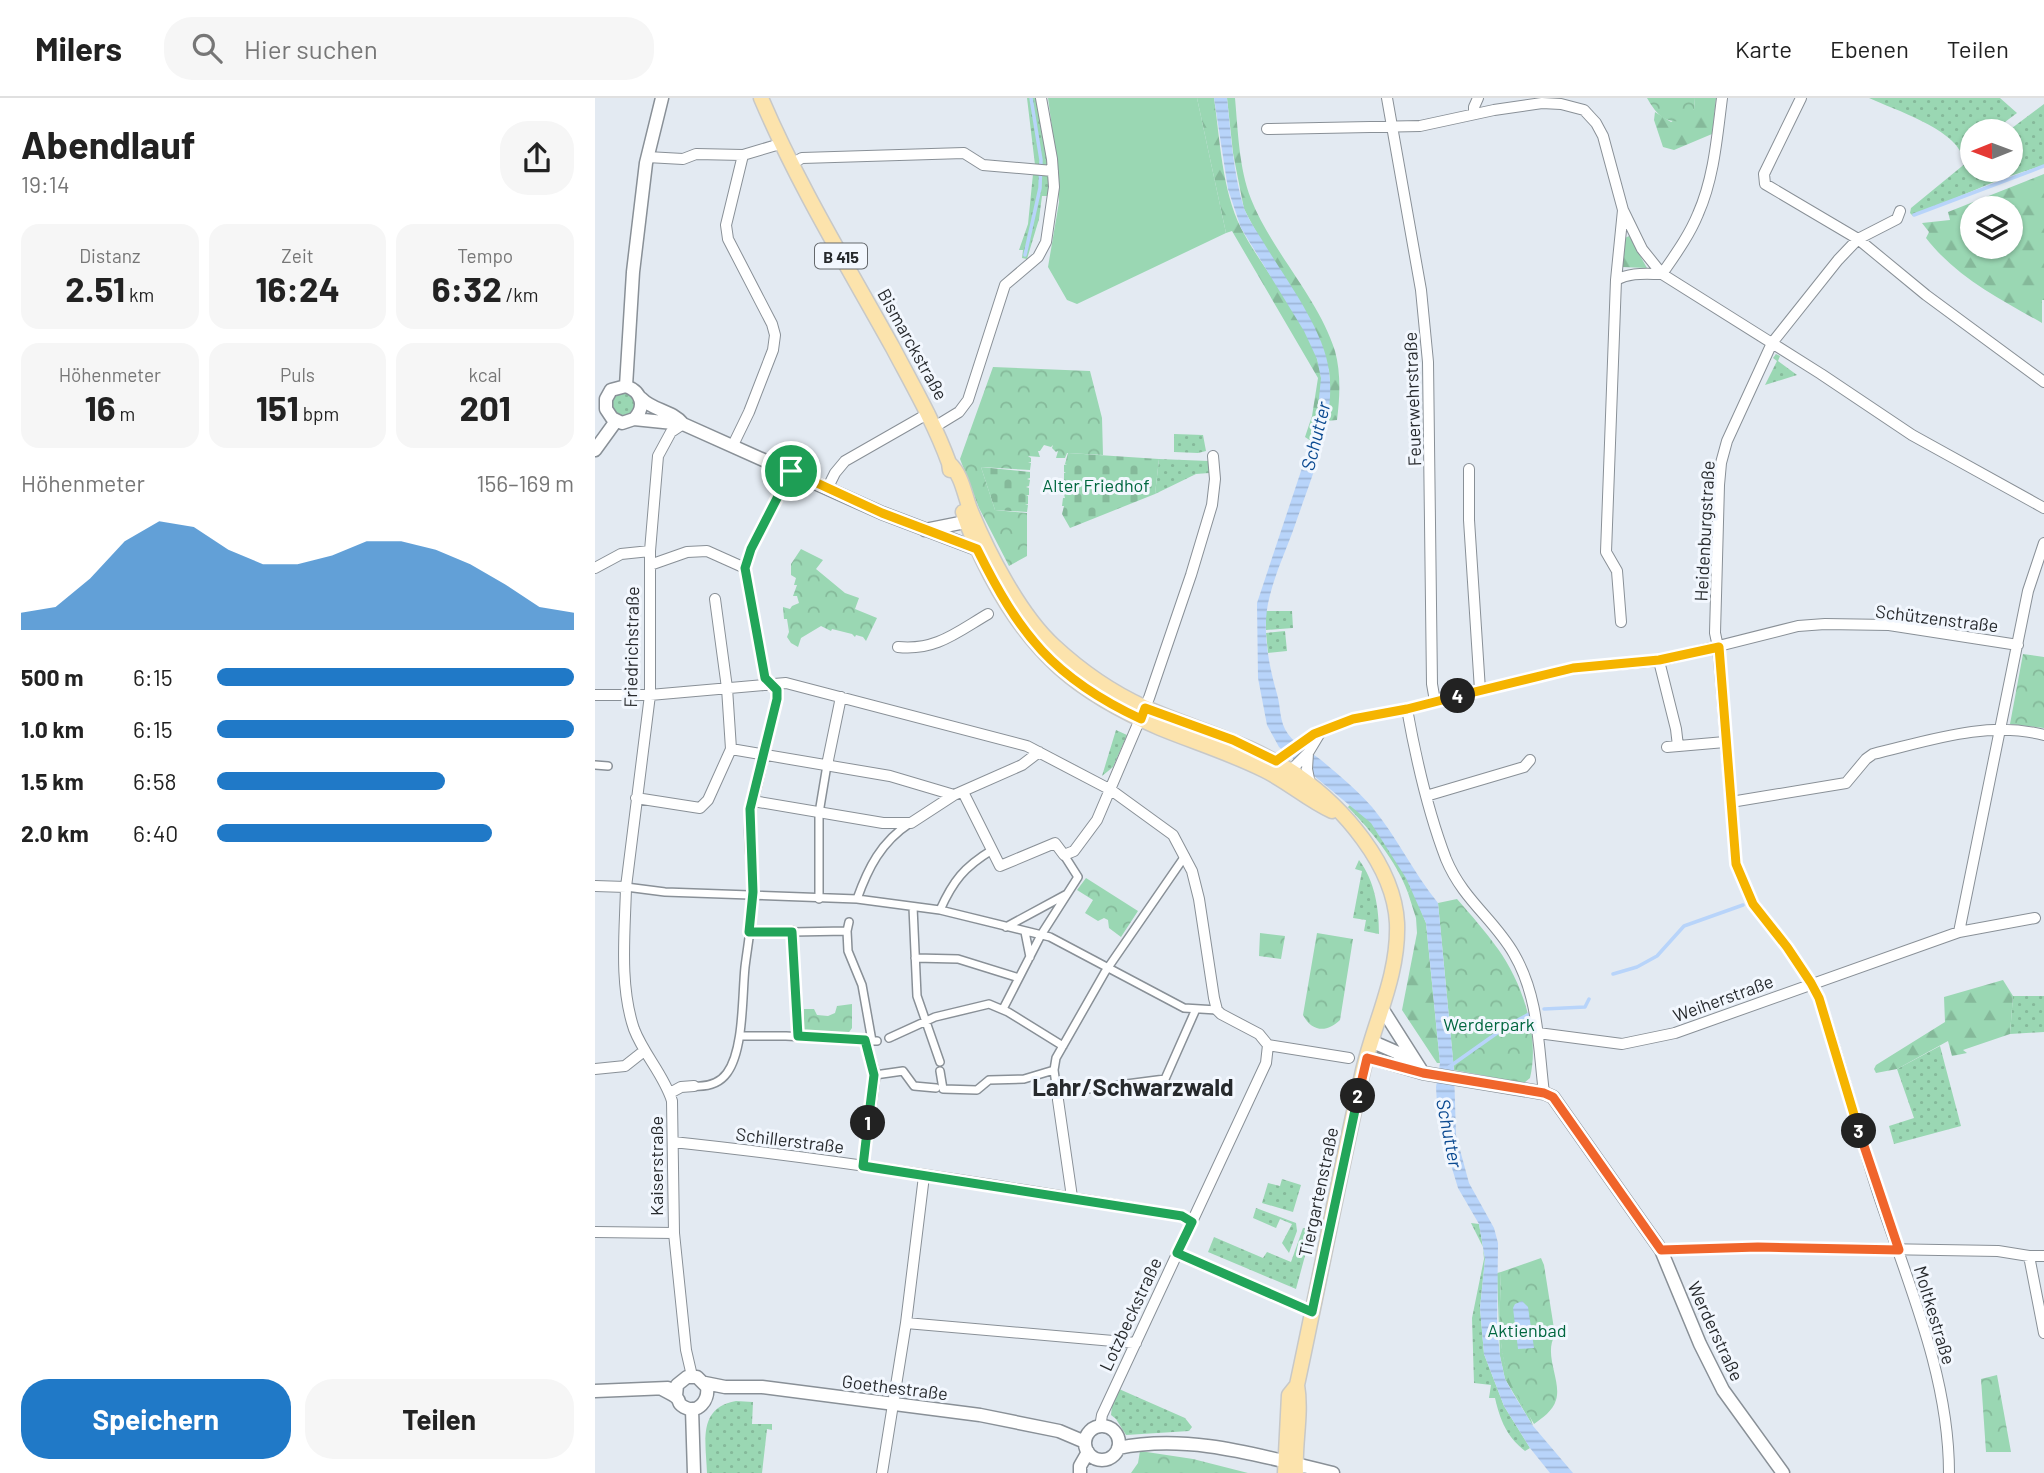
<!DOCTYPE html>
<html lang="de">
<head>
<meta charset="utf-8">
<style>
	:root { --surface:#fff; --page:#f6f6f6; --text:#222; --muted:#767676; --line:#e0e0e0; --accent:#2079c7 }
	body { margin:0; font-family:Barlow,sans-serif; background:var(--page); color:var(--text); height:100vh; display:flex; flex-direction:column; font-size:26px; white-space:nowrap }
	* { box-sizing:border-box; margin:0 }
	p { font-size:23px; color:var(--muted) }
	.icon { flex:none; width:38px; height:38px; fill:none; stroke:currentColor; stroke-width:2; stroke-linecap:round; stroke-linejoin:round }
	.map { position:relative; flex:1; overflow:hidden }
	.sheet { display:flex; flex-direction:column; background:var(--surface); width:595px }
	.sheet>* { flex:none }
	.needle { width:46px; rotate:269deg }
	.tools { position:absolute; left:1365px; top:21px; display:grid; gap:14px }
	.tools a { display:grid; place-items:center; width:63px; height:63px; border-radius:50%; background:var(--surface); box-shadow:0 2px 5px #0004; font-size:35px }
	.pin { position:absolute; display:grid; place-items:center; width:60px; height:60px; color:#fff; margin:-30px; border:4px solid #fff; border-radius:50%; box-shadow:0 2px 7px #0007 }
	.km { position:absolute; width:35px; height:35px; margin:-18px; border-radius:50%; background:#222; color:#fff; font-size:19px; line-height:35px; text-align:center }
	.round { display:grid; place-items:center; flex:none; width:74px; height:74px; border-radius:28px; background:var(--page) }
	.summary { display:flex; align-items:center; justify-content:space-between; height:119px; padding:0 21px }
	h1 { font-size:38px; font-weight:700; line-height:52px }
	.metrics { display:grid; grid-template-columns:repeat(3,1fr); gap:10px; height:119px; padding:7px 21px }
	.metrics div { display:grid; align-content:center; border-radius:18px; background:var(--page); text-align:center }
	.metrics b { font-size:35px; font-weight:700 }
	.metrics small { font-size:19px; font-weight:400 }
	.metrics p { font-size:19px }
	.chart { height:196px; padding:14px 21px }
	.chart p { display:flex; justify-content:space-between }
	.chart svg { width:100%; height:126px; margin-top:7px; fill:var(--accent); opacity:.7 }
	.cta { display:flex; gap:14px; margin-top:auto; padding:14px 21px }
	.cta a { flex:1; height:80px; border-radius:28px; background:var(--accent); color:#fff; font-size:28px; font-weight:700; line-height:80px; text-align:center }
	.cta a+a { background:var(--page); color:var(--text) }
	ul { padding:0 21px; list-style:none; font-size:23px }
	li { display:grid; grid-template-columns:112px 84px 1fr; align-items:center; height:52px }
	li i { height:18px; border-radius:9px; background:var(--accent) }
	header { display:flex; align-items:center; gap:42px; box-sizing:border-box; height:98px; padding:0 35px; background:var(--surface); border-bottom:2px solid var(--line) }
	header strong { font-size:33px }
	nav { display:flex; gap:38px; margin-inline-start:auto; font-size:24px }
	.search { width:490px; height:63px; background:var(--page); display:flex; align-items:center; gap:18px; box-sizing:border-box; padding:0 24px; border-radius:28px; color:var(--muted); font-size:26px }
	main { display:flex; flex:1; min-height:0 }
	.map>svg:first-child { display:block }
	.grass { fill:url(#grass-dots) }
	.forest { fill:url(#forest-firs); fill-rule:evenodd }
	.cemetery { fill:url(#cemetery-stones) }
	.park { fill:url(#park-crowns) }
	.pitch { fill:#9ad7b3 }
	.water { fill:url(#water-rules) }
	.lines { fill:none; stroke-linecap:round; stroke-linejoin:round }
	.stream { stroke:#b8d4fa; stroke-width:3.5 }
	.pedestrian-casing { stroke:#899097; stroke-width:10 }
	.minor-casing { stroke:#899097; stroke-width:12 }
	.tertiary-casing { stroke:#899097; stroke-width:15 }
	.primary-casing { stroke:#c7c8c8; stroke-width:17 }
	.pedestrian { stroke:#fff; stroke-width:7 }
	.minor { stroke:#fff; stroke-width:10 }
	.tertiary { stroke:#fff; stroke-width:12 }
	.primary { stroke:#fce3ac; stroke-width:14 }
	.split-1-casing { stroke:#fff; stroke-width:14 }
	.split-2-casing { stroke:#fff; stroke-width:14 }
	.split-3-casing { stroke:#fff; stroke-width:14 }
	.split-4-casing { stroke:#fff; stroke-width:14 }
	.split-5-casing { stroke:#fff; stroke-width:14 }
	.split-1 { stroke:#22a559; stroke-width:9 }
	.split-2 { stroke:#22a559; stroke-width:9 }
	.split-3 { stroke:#f0652b; stroke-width:9 }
	.split-4 { stroke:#f5b400; stroke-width:9 }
	.split-5 { stroke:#f5b400; stroke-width:9 }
	.labels { text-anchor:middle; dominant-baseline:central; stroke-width:6; stroke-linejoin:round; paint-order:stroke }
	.shield { fill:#f2f7fe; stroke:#64686c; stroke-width:2 }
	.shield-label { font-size:16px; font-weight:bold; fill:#272a2d }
	.street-label { font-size:18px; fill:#272a2d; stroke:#f2f7fe }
	.park-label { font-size:18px; fill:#00673f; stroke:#f2f7fe }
	.water-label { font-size:19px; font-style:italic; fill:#0b4a91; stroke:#f2f7fe }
	.district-label { font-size:24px; font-weight:bold; fill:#272a2d; stroke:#f2f7fe }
</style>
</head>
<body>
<header>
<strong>Milers</strong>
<div class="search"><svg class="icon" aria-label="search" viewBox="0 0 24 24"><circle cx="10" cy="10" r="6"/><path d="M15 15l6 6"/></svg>Hier suchen</div>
<nav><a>Karte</a><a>Ebenen</a><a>Teilen</a></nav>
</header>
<main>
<section class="sheet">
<div class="summary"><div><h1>Abendlauf</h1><p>19:14</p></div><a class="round"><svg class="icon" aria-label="share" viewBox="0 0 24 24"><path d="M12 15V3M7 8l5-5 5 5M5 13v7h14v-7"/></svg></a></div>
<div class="metrics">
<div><p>Distanz</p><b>2.51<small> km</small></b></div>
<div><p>Zeit</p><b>16:24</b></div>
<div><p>Tempo</p><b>6:32<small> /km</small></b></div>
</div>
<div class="metrics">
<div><p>Höhenmeter</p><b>16<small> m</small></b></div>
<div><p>Puls</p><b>151<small> bpm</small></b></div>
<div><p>kcal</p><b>201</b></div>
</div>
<div class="chart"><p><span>Höhenmeter</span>156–169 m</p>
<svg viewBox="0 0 160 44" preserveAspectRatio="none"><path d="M0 44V38L10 36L20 26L30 13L40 6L50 8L60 16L70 21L80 21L90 18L100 13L110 13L120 16L130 21L140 28L150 36L160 38V44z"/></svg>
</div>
<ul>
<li><b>500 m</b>6:15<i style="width:100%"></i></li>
<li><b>1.0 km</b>6:15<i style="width:100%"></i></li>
<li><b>1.5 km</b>6:58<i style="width:64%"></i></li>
<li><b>2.0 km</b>6:40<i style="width:77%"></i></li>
</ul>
<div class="cta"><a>Speichern</a><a>Teilen</a></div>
</section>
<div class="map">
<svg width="1449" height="1375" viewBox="0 0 1449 1375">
	<defs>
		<pattern id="grass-dots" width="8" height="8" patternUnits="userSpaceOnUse" patternTransform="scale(1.75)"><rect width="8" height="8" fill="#9ad7b3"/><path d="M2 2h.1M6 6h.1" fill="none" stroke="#85b99a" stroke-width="1.8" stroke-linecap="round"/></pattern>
		<pattern id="forest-firs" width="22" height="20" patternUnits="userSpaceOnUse" patternTransform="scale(1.75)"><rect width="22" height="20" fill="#9ad7b3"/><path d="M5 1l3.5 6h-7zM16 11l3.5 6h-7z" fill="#85b99a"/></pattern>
		<pattern id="cemetery-stones" width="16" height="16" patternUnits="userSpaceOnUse" patternTransform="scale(1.75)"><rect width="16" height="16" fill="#9ad7b3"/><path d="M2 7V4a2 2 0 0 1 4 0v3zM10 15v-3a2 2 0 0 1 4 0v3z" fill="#85b99a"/></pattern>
		<pattern id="park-crowns" width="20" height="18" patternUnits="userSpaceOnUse" patternTransform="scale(1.75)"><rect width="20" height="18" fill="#9ad7b3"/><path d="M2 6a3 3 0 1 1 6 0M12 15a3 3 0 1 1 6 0" fill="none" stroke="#85b99a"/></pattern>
		<pattern id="water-rules" width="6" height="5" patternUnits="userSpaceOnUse" patternTransform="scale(1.75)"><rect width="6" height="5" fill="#b8d4fa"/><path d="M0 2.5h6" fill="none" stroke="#9eb6d7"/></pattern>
	</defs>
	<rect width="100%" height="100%" fill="#e3eaf2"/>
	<path class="grass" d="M432,0H442L454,64L453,69L440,67Z
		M1274,0H1405L1422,15L1398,33H1377V49L1367,57C1357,30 1300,12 1274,0Z
		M1449,6V67L1406,81L1318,118L1315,115L1316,110L1377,60V72H1416V33H1413Z
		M438,76H450L454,79V98H447L444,121L432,161L427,160L428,152H424L433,126Z
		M1181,256L1185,258L1183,263L1202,277L1170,287L1182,263L1178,260Z
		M16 306a12 12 0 1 1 24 0a12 12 0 1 1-24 0Z
		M579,336L608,337L611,353L603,355L579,354Z
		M564,361L614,363V375L601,376L560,396Z
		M671,513H697L698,530L671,532Z
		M690,533L692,553L673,555L671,535Z
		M521,632L532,637L518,669L507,678Z
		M755,707C784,723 802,761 817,790L813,795C801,762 777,734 753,709Z
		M764,762C780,783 784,811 784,836L769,833L771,822L758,820L767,773L760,771Z
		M1418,898H1449V934L1415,936Z
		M1345,948L1366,1028L1299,1046L1294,1028L1319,1020L1302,971Z
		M687,1081L706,1087L698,1114L667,1105L673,1085L685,1088Z
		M661,1110L701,1125L702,1133L694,1155L687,1145L697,1126L685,1121L681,1130L658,1120Z
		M876,1125L884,1126L890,1161L885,1210L889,1256L909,1308L935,1350L930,1353C912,1339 905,1322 900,1300H894L896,1287L879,1285L877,1220L889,1161L888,1149Z
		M708,1130L717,1132L701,1191L613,1154L619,1139L668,1160L672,1154L696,1164Z
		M524,1291L590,1320L597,1329L594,1333L531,1337L521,1321L516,1317L517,1308Z
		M141,1303L158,1304L157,1326H177V1332L172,1331L167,1375H112C111,1344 102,1310 141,1303Z"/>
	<path class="forest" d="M602,0H619C625,42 627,92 646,130C668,174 722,232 726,280C727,301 720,323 716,343L710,339L717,318L723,280L637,133L631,135Z
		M632,0H640C643,33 644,70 656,101C677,154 723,199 740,253C746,275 745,299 742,322L731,323L735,287L734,272L649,111L638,55Z
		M1100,0H1121L1117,36L1079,52L1068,49L1059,22L1060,14L1076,24L1099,11Z
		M1449,76V202H1447V225C1405,201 1361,179 1331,140L1334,134L1327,125L1355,122L1353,114ZM1377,110H1416V149H1377Z
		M1034,138L1052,170L1027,169L1030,140Z
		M817,790L831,825L845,965H842L807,912L822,835L821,820L813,795Z
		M1408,882L1418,898L1415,936L1368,952L1372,955L1357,958L1353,943L1302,971L1281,975L1279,971L1281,967L1350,924L1349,899Z
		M906,1174C905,1207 902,1241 912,1273C918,1292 934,1310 938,1328L910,1281L905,1258L902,1175Z"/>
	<path class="cemetery" d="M473,355L564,361L560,396L475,430L467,416L469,408H467L468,400H470L468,392L470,391L469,384L471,383L469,382V375L471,374H469V367L472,366H470Z
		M386,369L435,374V380L432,381L435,382L434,388L431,389L434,390V397H431L433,398V406H430L433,407L432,414L400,412Z"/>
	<path class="park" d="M1052,0H1100L1099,11L1089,23C1069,25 1062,17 1052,0Z
		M398,269L495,273L507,320L508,357L472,355L470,360H461L463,353L461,354L457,350L458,347L456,349L449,347L445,353H443L445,359L433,358L436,360V364H433L436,365L435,372L386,369L400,412L432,415V458L414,468L384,410L365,361Z
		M206,451L228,462L221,471L250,495L264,500L260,511L282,520L271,543L268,539L261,537L260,539L257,536L237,531L236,533L226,528L206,540L203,549L196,545L192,539L194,534L192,521H189L188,509L195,511L197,508L204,505L202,498H198L202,487H199L201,480L196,477V466Z
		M1428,556L1449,559V630L1415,626Z
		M491,780L543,813L526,839L514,830L513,822L509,820L503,823L490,815L498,802L482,792Z
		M862,801C876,817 891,834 903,851C928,886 945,938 935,980L929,985L859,972L843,805Z
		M665,835L690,838L686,861L664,858Z
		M722,835L758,841L745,922C732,935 717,934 708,917Z
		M257,906V930L252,937L209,935V911H219L222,917L233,918L240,915L242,908Z
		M946,1160L949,1167L960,1237C948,1257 967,1283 961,1302C958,1313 947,1320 939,1326C932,1314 924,1301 917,1288C901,1253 905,1212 906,1174Z
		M1402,1277L1416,1354H1391L1386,1281Z
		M545,1353L598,1361L653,1375H536L543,1365Z"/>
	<path class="pitch" d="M453,0H602L631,135L482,206L472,202L453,169L464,104L462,67Z"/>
	<path class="water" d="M619,0H632C636,36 638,75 649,110C653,121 661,132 667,142C689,179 729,231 734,273C741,322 716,381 700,427C692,450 681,473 675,497C666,529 673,564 682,596C686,609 684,624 693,636C701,647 716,654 726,662C743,676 762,692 777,709C802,739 818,774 843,805L859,972L861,1037L874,1085L899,1130L903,1145L902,1228L905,1258L910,1281L919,1297L938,1328L978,1375H955L935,1350L909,1308L889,1256L885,1210L890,1161L884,1126L863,1090L843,1024L841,989L845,965L831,825L811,780L776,725L684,649L672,627L663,580L662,505L716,343L723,310L726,280L722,261L709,233L646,130L633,91Z
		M927,1203L933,1209L939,1250L923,1251L918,1210L920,1206Z"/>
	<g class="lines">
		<path class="stream" d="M1319,117L1449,68
			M430,157L445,90L446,62L436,0
			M1018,876L1042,869L1062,858L1089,828L1148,807
			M949,911L990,909L994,901
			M854,969L912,928L934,916"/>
		<g class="pedestrian-casing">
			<path id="pedestrian" d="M0,667L13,668
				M31,789L70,794L262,801L345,812L455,839L589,910L622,912
				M224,801V715L232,667
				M262,801C273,770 286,744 315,725
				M318,809L322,898L345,964
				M345,812C358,783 369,769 397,752
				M411,829L472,796
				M197,832V834L252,833L254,824
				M252,833L253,853L267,887L277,943
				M154,834H197L203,938
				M430,834L435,859
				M320,860L363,861L424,880
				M408,911L446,837L483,779L469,757
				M145,938H191L282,943
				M294,940L340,919L394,906L413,914L468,948
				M345,973L348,991L382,992L394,982L429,981L459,972
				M280,977L308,973L319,988L341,990
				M99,988C113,989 124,986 132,975C149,952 147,898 150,869C153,845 158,819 158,794C157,773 149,720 158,703
				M462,995L570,981L601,911
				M463,1002L459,972L461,960L510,874L590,758"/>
		</g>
		<g class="minor-casing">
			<path id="minor" d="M792,0L826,192L833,264L837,586L840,603
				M1206,0L1169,76L1170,86L1263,141L1331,197L1449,284
				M879,16V9L883,0
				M672,31L825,28L899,12L947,5L966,6L989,12L1001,25L1008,38L1028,112L1047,151L1067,176L1226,276L1317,337L1449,410
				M52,59L88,61L101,56L148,57L185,46
				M196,66L207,60L369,55L388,67L458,73
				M1028,112L1021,182C1036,174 1050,176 1067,176C1080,157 1094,138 1103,116C1119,80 1122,39 1127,0
				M1305,113L1302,121L1263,141L1243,162L1177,245L1132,343L1126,365L1124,387L1120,535L1123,549L1141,766L1158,805L1192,849L1216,885L1224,900C1246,966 1263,1033 1284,1098C1314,1188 1354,1279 1354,1375
				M1021,182L1011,454L1022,473L1026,524
				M88,326L76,334L63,358L55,453V597L31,789C30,834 24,887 39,931C49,957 69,977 77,1003L79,1135L91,1252L97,1278
				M341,328L364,314L373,302L410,187L443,159L451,144L459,89L457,61L446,0
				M138,347L154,314L178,252L180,237L177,226L133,141L131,127L148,57
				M874,371V422L885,592
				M196,373L156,451L150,470L170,580L182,592V601L158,703L288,725H316L359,697L427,667L444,654
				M233,389L240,375L250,363L334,315
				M55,467L92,454L112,453L150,470
				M0,470L26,456L55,453
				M303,549C341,553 362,534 393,516
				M1064,563L1081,631L1083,648
				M0,597H55L191,585L432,648L516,692L578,737L597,773L604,801L619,900L622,912L626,916L664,936L673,947L754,960
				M812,611C821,661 833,714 851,761C868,802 899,821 919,856C944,899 943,947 949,995
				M1072,649L1130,644
				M136,651L295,678L359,697
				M713,655L712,671L715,686
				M681,663L719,636L758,621L812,611L978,570L1064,563L1203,528L1230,526L1294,527L1423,547
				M232,667L246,599
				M693,675L713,655L725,635
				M368,694L405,768L460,745L469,757L479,753L502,722L554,600L596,477L617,407L620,381L618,358
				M831,698L929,669L935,662
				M41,700L105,710L113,702L136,651L132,590L120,501
				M1136,704L1251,685L1271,661L1278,656C1333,643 1392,622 1449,637
				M0,788L31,789
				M1364,834L1433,493L1449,445
				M943,935L1027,946L1080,935L1364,834L1440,820
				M0,971L30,968L49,953
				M75,995L86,989L99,988
				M463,1002L477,1099
				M78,1044C249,1062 418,1090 587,1118L597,1124
				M268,1068L280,977L270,942
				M0,1134L79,1135
				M1066,1152L1163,1149L1403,1153L1434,1158H1449
				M582,1155L717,1214
				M1434,1158L1449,1235
				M311,1225L541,1245
				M505,1329L507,1317L671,965L673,947
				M287,1375L311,1225L329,1078"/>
		</g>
		<g class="tertiary-casing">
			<path id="tertiary" d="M31,288L38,174L51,65L67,0
				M46,300C58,313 77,312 88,326
				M39,321C51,309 47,294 31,288L16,292L11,301V311L17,320L27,325L39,321L88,326L287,415L382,451
				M0,352L21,323
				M330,432L380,422
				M788,912L828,975
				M778,944L801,954L820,968
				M773,959L828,975L949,995L958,999L1066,1152L1105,1246L1128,1292L1188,1375
				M110,1285L130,1289H167L385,1317L464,1333L490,1344
				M67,1291C72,1294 78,1296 82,1300C86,1305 82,1305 89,1309C103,1317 114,1302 112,1289L102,1279H92L82,1287L81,1298
				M0,1293L73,1290
				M97,1311L99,1375
				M490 1345a17 17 0 1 1 34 0a17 17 0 1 1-34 0Z
				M523,1350C596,1335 668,1359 738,1375
				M485,1375V1368L493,1354"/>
		</g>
		<g class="primary-casing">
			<path id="primary" d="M166,0C203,87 252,167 298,250C318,288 339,324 354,365L355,372
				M354,365C367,377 369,395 375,411C393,455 425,517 459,548C486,573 516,594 549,609C602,633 652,643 702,677C748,709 799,767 802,825C804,879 778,926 767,977C744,1080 724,1184 702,1287C707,1316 699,1346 701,1375
				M368,414C375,436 385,457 396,478C437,556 483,595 565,630C599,644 635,655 669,672C692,683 713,702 737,713
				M690,1375L694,1297L702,1287"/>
		</g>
		<use href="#pedestrian" class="pedestrian"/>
		<use href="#minor" class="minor"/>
		<use href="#tertiary" class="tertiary"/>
		<use href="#primary" class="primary"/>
	</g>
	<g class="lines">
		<g class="split-1-casing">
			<path id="split-1" d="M196,373L156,451L150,470L170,580L182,592V601L155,711L158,794L154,834H197L203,938L270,942L279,977L273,1025"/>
		</g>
		<g class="split-2-casing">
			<path id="split-2" d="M273,1025L268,1068L587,1118L597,1124L582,1155L717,1214L763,998"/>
		</g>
		<g class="split-3-casing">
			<path id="split-3" d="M763,998L772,960L828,975L949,995L958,999L1066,1152L1163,1149L1304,1152L1264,1033"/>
		</g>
		<g class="split-4-casing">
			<path id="split-4" d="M863,598L978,570L1064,562L1124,549L1141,766L1158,806L1192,849L1216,885L1224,900L1264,1033"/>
		</g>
		<g class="split-5-casing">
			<path id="split-5" d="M196,373L287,415L382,451C424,536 458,580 546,621L550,610L638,642L681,663L719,636L758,621L812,611L863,598"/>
		</g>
		<use href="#split-1" class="split-1"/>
		<use href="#split-2" class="split-2"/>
		<use href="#split-3" class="split-3"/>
		<use href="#split-4" class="split-4"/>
		<use href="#split-5" class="split-5"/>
	</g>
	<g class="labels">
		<rect class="shield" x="220" y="145.5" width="52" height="25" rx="5"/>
		<g class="shield-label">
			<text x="246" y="158">B 415</text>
		</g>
		<g class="street-label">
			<text transform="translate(318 246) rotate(61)">Bismarckstraße</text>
			<text transform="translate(817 301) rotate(-92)">Feuerwehrstraße</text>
			<text transform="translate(1109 433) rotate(-87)">Heidenburgstraße</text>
			<text transform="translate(1342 520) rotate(7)">Schützenstraße</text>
			<text transform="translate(36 549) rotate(-89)">Friedrichstraße</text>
			<text transform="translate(1128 900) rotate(-20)">Weiherstraße</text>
			<text transform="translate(195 1042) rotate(7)">Schillerstraße</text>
			<text transform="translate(61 1068) rotate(-90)">Kaiserstraße</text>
			<text transform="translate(723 1094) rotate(-78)">Tiergartenstraße</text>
			<text transform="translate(535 1216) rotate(-65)">Lotzbeckstraße</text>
			<text transform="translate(1340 1217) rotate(73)">Moltkestraße</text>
			<text transform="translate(1121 1233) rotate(65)">Werderstraße</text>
			<text transform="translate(300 1289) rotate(7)">Goethestraße</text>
		</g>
		<g class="park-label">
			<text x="501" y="387">Alter Friedhof</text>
			<text x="894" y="926">Werderpark</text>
			<text x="932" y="1232">Aktienbad</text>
		</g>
		<g class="water-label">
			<text transform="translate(720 338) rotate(-76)">Schutter</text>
			<text transform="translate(855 1035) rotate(79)">Schutter</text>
		</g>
		<g class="district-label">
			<text x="538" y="988">Lahr/Schwarzwald</text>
		</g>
	</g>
</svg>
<div class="tools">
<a><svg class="needle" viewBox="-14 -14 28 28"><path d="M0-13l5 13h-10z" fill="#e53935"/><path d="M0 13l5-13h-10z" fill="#767676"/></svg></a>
<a><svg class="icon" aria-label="layers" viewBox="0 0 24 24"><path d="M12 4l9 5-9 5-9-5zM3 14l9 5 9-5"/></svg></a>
</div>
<div class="pin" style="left:196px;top:373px;background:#1e9e55"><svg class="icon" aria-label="arrive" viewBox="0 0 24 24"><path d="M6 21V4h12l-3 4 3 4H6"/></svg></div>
<b class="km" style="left:273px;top:1025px">1</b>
<b class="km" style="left:763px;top:998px">2</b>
<b class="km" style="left:1264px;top:1033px">3</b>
<b class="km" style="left:863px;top:598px">4</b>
</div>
</main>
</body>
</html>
